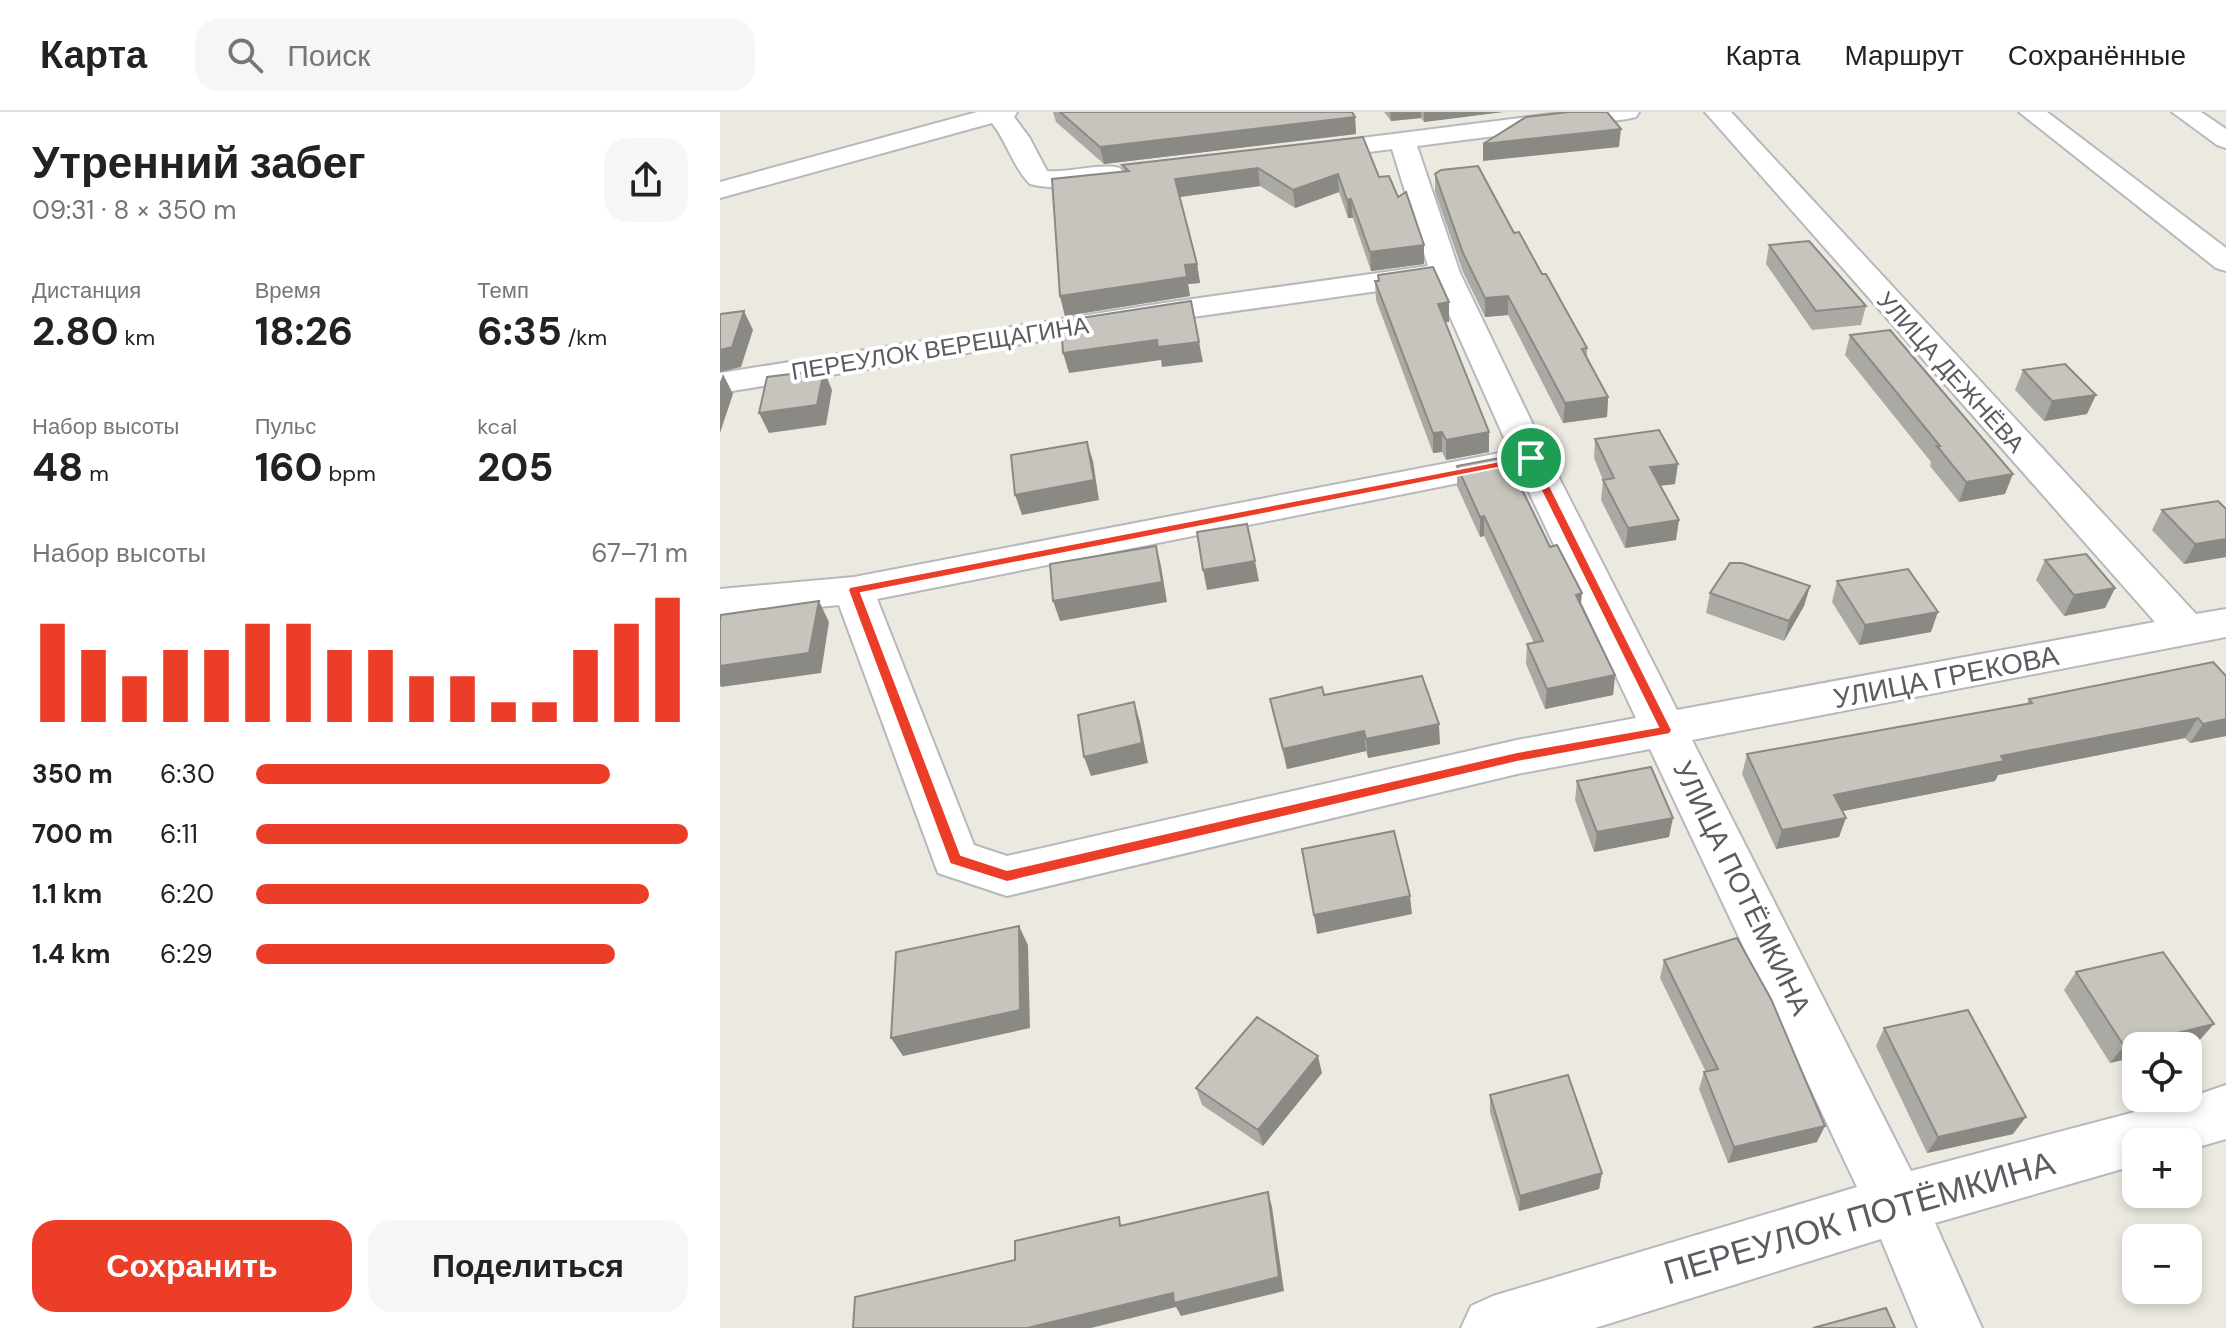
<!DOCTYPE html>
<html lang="ru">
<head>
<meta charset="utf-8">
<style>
	:root { --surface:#fff; --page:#f6f6f6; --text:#222; --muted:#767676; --line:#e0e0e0; --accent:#eb3d27 }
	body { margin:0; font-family:"DM Sans",sans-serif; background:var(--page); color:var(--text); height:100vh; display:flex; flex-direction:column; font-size:30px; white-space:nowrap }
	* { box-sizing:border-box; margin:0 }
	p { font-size:26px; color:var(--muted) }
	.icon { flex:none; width:44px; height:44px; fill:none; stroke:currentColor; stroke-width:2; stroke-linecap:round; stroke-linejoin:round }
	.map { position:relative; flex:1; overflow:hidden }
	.panel { display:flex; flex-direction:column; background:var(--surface); width:720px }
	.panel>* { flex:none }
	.tools { position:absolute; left:1402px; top:920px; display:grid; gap:16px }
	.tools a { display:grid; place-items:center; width:80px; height:80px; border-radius:16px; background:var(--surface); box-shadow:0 4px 12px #0003; font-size:40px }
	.pin { position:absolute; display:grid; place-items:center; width:68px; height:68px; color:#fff; margin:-34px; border:4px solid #fff; border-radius:50%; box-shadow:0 2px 8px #0007 }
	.round { display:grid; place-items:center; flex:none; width:84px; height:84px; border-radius:24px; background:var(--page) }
	.head { display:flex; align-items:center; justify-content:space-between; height:136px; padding:0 32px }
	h1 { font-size:44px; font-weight:700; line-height:60px }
	.stats { display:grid; grid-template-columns:repeat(3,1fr); gap:12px; height:136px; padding:8px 32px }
	.stats div { display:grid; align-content:center }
	.stats b { font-size:40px; font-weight:700 }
	.stats small { font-size:22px; font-weight:400 }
	.stats p { font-size:22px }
	.chart { height:224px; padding:16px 32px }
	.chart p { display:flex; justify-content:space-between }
	.chart svg { width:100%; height:144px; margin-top:8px; stroke:var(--accent); stroke-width:6 }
	.primary-button { display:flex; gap:16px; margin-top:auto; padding:16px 32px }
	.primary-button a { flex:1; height:92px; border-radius:24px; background:var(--accent); color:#fff; font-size:32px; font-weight:700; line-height:92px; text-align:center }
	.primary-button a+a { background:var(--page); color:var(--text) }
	ul { padding:0 32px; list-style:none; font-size:26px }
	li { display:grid; grid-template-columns:128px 96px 1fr; align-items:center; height:60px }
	li i { height:20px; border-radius:10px; background:var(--accent) }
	header { display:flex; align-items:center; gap:48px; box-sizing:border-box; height:112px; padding:0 40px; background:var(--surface); border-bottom:2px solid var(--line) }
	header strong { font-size:38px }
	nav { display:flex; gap:44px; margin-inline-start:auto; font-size:28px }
	.search { width:560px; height:72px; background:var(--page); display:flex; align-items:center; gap:20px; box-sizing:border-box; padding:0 28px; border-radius:24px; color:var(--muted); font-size:30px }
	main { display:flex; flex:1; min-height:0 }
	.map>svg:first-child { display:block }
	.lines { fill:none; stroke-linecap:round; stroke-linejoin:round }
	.minor-casing { stroke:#b6b8bd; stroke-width:4 }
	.minor { fill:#fff; fill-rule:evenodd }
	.wall { fill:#aba9a3 }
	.shaded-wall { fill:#8b8984 }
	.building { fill:#c7c4bd; stroke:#8b8984; stroke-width:2 }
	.route { fill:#eb3d27; stroke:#fff; stroke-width:2; fill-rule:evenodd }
	.labels { text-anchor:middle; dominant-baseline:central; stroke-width:8; stroke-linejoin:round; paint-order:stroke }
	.far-street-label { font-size:24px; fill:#595c61; stroke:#fff }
	.street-label { font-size:28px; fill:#595c61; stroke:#fff }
	.near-street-label { font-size:34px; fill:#595c61; stroke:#fff }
</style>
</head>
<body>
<header>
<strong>Карта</strong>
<div class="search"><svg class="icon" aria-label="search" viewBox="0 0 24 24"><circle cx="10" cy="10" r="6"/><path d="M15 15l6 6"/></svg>Поиск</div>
<nav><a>Карта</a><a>Маршрут</a><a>Сохранённые</a></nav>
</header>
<main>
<section class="panel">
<div class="head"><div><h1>Утренний забег</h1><p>09:31 · 8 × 350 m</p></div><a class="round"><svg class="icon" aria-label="share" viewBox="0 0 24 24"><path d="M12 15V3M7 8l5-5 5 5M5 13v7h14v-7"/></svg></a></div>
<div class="stats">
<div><p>Дистанция</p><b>2.80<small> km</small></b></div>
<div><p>Время</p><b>18:26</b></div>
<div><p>Темп</p><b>6:35<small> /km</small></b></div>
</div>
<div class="stats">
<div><p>Набор высоты</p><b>48<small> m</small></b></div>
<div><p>Пульс</p><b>160<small> bpm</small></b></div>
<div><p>kcal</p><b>205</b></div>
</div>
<div class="chart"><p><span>Набор высоты</span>67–71 m</p>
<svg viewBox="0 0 160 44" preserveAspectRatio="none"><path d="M5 44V14M15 44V22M25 44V30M35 44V22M45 44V22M55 44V14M65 44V14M75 44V22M85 44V22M95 44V30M105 44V30M115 44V38M125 44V38M135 44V22M145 44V14M155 44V6"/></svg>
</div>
<ul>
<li><b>350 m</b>6:30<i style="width:82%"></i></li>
<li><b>700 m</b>6:11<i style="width:100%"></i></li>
<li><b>1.1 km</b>6:20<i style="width:91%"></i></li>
<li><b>1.4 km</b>6:29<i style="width:83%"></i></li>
</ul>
<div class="primary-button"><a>Сохранить</a><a>Поделиться</a></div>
</section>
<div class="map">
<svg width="1506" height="1216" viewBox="0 0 1506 1216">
	<rect width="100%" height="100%" fill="#eceae0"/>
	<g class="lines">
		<g class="minor-casing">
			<path id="minor" d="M257,0H297L294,5L309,25L327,59C351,61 377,51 400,56L404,62L400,68C372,75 339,79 310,72C293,55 287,30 272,11L0,86V70Z
				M847,0H919L916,5L907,7L697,34L740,161L829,346L957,598L1435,510L985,0H1011L1476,502L1506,497V525L972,628L1191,1059L1468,986L1506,973V1027L1468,1038V1030H1416V1053L1215,1111L1262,1216H1198L1161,1127L875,1216H741L751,1194L773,1184L1137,1075L930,637L797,662L287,784L218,761L119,493L0,505V477L134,465L790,339L715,171L444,209L0,281V261L444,191L708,154L672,37L587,48L578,46L574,40L578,34ZM799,359L916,606L797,628L287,744L254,733L157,487Z
				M1299,0H1327L1506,136V159L1496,156Z
				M1452,0H1481L1506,17V36L1497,33Z"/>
		</g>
		<use href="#minor" class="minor"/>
	</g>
	<path class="wall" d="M333,0H632L635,5L636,22L384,52L336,10Z
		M664,0H783L704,10L701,6L671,9Z
		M643,25L659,65L678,85L704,133V152L651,159L633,106H628L619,80L575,96L540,74L460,85L477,152L480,171L468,172L470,184L345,204L340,184L404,60L402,53Z
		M715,62L794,121L867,236V245L888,285L887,305L843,311L788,203L765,205L743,160L715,80Z
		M1049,133L1146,194L1141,213L1092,218L1046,152Z
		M658,163L729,190V210H725L769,320V340L726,348L722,340L713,341L656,188L655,169H658Z
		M1130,223L1285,382L1239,390L1210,354L1211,350L1125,243Z
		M1303,258L1367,302L1324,309L1295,278Z
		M875,327L955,372L940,374L956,428L905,436L881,388L883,368L874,346Z
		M737,354L786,360L830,435L861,493L895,563L893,583L825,597L806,552L807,532L814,531L764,424L760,425L737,374Z
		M1506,397V445L1464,452L1432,418L1442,398Z
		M1325,448L1395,476L1385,496L1344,504L1316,468Z
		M1117,469L1211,520L1139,533L1112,490Z
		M1090,474L1084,494L1064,529L986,501L990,481Z
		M1506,564V624L1470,631L1465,626L1278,663L1275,669L1123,699L1119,725L1056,737L1022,662L1027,642L1307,592L1309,587Z
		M604,583L720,632L648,646L646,639L567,657L554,606L550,587Z
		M857,669L949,725L874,740L855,688Z
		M944,848L1097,1030L1008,1051L979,977L984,960H986L940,866Z
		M1356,860L1478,930L1460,934H1416L1390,951L1344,878Z
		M1164,916L1293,1022L1207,1041L1156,934Z
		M602,961L543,1034L482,993L476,976Z
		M770,983L882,1061L879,1077L799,1099L770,1000Z"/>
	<path class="shaded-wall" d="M670,0H701V6L671,9Z
		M704,0H783L704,10Z
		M635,5L636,22L384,52L380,35Z
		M901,17L899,35L763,49V32Z
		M538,56L540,74L459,85L455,67Z
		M618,62L619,80L575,96L573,78Z
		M631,87L633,106H628L627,88Z
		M704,133V152L651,159L650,140Z
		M477,152L480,171L468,172L470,184L345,204L340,184L465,153Z
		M788,184V203L765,205V186Z
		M729,190V210L718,211V192Z
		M24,199L33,218L21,255L0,260V238Z
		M437,228L479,230L483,250L442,255L441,248L349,261L343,241Z
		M104,258L112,278L106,313L49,321L39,301Z
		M3,262L13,282L0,321V270Z
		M1376,283L1367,302L1324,309L1332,289Z
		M888,285L887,305L843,311L845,291Z
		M722,320V340L713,341V321Z
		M769,320V340L726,348V328Z
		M367,330L373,349L379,388L302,403L295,383Z
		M958,352L955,372L928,375L930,355Z
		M1293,362L1285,382L1239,390L1246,370Z
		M764,404V424L760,425V405Z
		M959,408L956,428L905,436L908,416Z
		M1506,427V445L1464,452L1475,432Z
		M436,434L441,454L447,490L340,509L333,489Z
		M535,449L539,469L487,478L483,458Z
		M1090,474L1084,494L1064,529L1069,509Z
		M1395,476L1385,496L1344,504L1354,483Z
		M862,481L860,501L856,483Z
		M99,489L109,510L101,561L1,575L0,573V554Z
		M1218,500L1211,520L1139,533L1145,513Z
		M895,563L893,583L825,597L827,577Z
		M414,590L420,610L428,651L371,664L364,645Z
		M1478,606L1465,626L1278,663L1275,669L1108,702L1114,683L1281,644Z
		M1506,607V624L1470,631L1483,612Z
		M719,612L720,632L648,646L646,627Z
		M644,619L646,639L567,657L563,637Z
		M953,706L949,725L874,740L877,720Z
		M1126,706L1119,725L1056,737L1062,718Z
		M690,784L692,802L597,822L594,803Z
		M299,814L308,833L310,916L183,944L171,926Z
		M1494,912L1478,930L1460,934H1416V945L1390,951L1404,934Z
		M598,944L602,961L543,1034L538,1018Z
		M1306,1005L1293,1022L1207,1041L1218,1025Z
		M1105,1014L1097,1030L1008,1051L1014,1035Z
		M882,1061L879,1077L799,1099L800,1084Z
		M548,1080L552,1095L564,1179L461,1204L456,1195L371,1216H307Z"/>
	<path class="building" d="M340,0H632L635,5L380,35Z
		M849,0H887L901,17L763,32L806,5Z
		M643,25L659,65L669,64L678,85L686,80L704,133L650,140L631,87L627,88L618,62L573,78L538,56L455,67L477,152L465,153L467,165L340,184L332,67L409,59L402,53Z
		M758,54L794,121L799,120L822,162H826L867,236L862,237L888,285L845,291L788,184L765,186L743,141L715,62L721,58Z
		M1089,129L1146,194L1096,199L1049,133Z
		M713,155L729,190L718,192L769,320L726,328L722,320L713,321L655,169H659L658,163Z
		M471,189L479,230L438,235L437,228L343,241L341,209Z
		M24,199L12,235L0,238V202Z
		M1170,218L1293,362L1246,370L1217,334H1220L1130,223Z
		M1345,252L1376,283L1332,289L1303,258Z
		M104,258L97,293L39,301L47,265Z
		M939,318L958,352L930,355L959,408L908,416L883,368L894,366L875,327Z
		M367,330L374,368L295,383L291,343Z
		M780,346L786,360L793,359L830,435L837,433L862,481L856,483L895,563L827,577L807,532L823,529L764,404L760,405L737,354Z
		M1498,389L1506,397V427L1475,432L1442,398Z
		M527,412L535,449L483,458L477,420Z
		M436,434L442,470L333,489L330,452Z
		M1366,442L1395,476L1354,483L1325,448Z
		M1010,451H1022L1090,474L1069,509L990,481Z
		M1188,457L1218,500L1145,513L1117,469Z
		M99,489L89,541L0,554V509L1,503Z
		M1493,550L1506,564V607L1483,612L1478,606L1281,644L1284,649L1114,683L1126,706L1062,718L1027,642L1312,591L1309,587Z
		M702,564L719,612L646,627L644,619L563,637L550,587L602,575L604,583Z
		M414,590L422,631L364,645L358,603Z
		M931,655L953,706L877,720L857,669Z
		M674,719L690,784L594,803L582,737Z
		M299,814L300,898L171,926L176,840Z
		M1017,826L1051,887L1105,1014L1014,1035L984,960L998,957L944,848Z
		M1443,840L1494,912L1404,934L1356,860Z
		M1248,898L1306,1005L1218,1025L1164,916Z
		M537,905L598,944L538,1018L476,976Z
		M848,963L882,1061L800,1084L770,983Z
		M548,1080L559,1165L454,1191L453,1181L307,1216H133L135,1185L295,1148V1129L399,1105L400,1114Z
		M1166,1196L1175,1216H1093Z"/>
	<path class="route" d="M811,343L816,346L952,618L950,622L797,650L287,770L230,752L128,478L130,475ZM807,350L938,615L797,640L287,758L241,743L141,481Z"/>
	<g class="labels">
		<g class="far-street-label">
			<text transform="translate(220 236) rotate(-9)">ПЕРЕУЛОК ВЕРЕЩАГИНА</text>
			<text transform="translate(1231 260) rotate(48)">УЛИЦА ДЕЖНЁВА</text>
		</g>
		<g class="street-label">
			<text transform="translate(1226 565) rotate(-11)">УЛИЦА ГРЕКОВА</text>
			<text transform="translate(1022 776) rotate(64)">УЛИЦА ПОТЁМКИНА</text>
		</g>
		<g class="near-street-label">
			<text transform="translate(1139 1106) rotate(-16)">ПЕРЕУЛОК ПОТЁМКИНА</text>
		</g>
	</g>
</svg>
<div class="tools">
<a><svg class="icon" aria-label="locate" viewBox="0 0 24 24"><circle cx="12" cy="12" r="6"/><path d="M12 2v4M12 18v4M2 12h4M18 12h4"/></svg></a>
<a>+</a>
<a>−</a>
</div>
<div class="pin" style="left:811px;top:346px;background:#1e9e55"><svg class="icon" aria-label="arrive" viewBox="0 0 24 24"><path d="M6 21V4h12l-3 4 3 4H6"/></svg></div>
</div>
</main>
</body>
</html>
